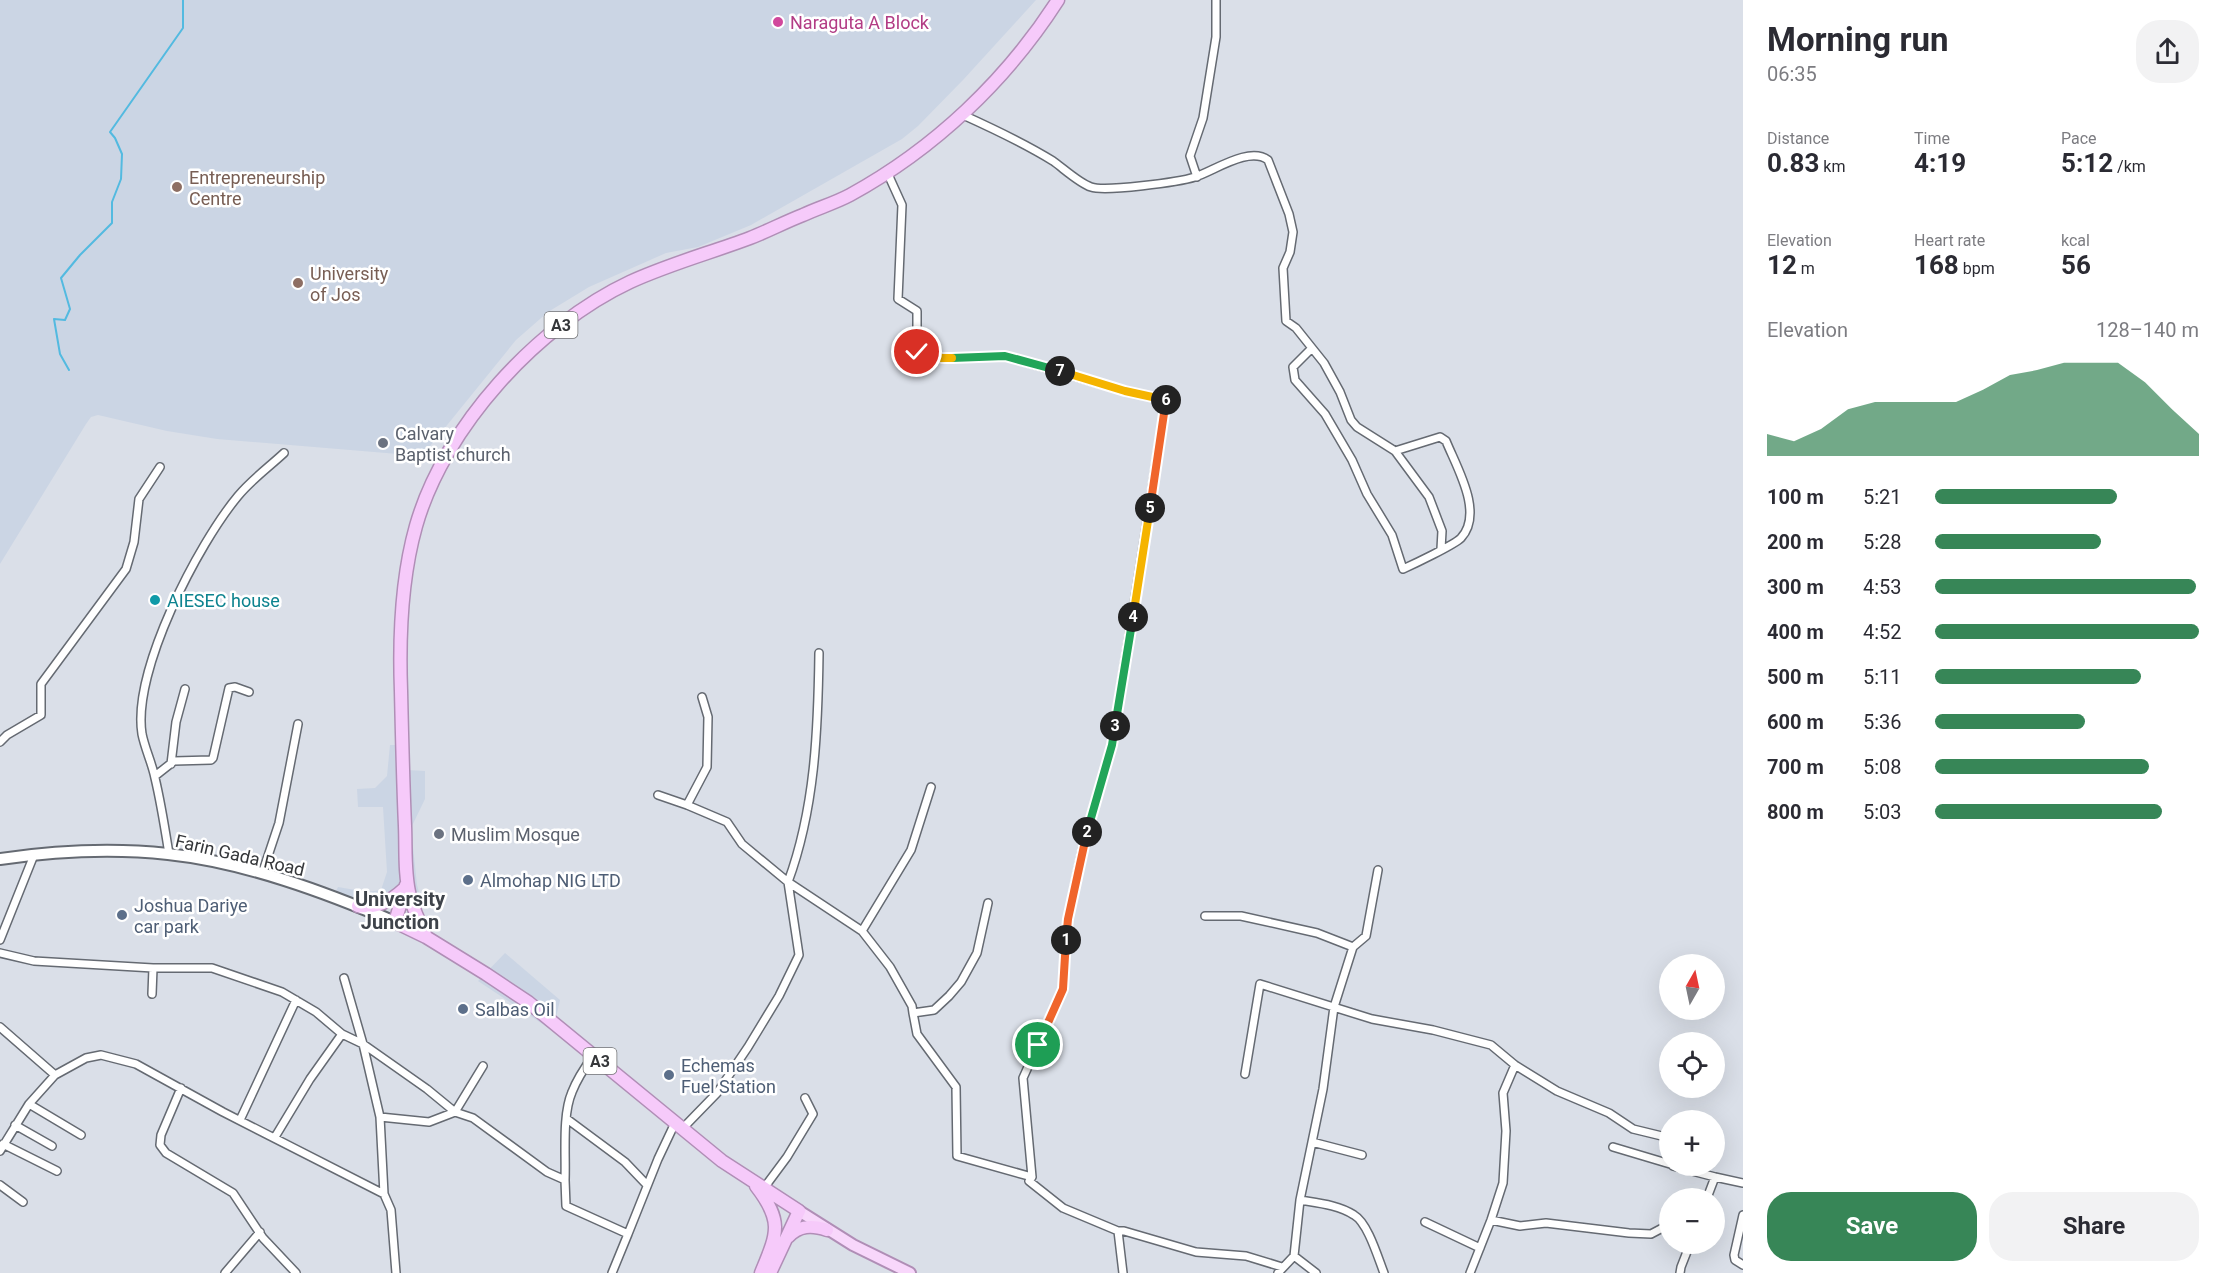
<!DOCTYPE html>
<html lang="en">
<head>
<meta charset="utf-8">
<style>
	:root { --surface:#fff; --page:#f2f2f3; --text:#2b2b33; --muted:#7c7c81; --accent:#378657 }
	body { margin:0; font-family:Roboto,sans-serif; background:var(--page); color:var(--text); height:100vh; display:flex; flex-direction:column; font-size:22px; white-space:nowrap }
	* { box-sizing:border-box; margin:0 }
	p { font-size:20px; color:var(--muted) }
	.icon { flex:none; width:33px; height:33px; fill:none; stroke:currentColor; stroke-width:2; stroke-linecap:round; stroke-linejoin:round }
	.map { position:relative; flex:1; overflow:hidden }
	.drawer { display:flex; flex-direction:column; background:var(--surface); width:480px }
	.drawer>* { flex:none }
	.needle { width:39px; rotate:9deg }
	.buttons { position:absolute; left:1659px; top:954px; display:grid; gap:12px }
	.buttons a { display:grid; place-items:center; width:66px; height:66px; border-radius:50%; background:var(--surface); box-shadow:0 6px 24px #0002; font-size:30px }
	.pin { position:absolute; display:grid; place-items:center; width:51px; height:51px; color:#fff; margin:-26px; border:3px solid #fff; border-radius:50%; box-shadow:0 2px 6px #0007 }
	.km { position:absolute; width:30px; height:30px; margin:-15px; border-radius:50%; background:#222; color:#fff; font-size:16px; line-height:30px; text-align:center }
	.round { display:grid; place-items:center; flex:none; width:63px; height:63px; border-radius:24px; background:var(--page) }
	.headline { display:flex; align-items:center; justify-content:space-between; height:102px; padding:0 24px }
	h1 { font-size:33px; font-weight:700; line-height:45px }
	.stats { display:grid; grid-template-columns:repeat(3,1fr); gap:9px; height:102px; padding:6px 24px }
	.stats div { display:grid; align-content:center }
	.stats b { font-size:26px; font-weight:700 }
	.stats small { font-size:16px; font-weight:400 }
	.stats p { font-size:16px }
	.chart { height:168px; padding:12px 24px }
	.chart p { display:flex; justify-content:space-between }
	.chart svg { width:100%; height:108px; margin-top:6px; fill:var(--accent); opacity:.7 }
	.cta { display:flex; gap:12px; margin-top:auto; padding:12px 24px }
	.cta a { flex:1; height:69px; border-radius:24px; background:var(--accent); color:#fff; font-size:24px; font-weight:700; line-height:69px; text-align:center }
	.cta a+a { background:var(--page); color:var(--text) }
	ul { padding:0 24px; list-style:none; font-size:20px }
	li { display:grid; grid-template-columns:96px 72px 1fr; align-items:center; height:45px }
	li i { height:15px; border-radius:8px; background:var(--accent) }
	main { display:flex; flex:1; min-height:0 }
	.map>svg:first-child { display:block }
	.built { fill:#cbd5e4 }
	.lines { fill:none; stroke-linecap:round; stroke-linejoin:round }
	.stream { stroke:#53bae0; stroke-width:2 }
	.minor-casing { stroke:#656a72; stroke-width:10 }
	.secondary-casing { stroke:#656a72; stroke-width:14 }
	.primary-casing { stroke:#b08eb6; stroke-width:14 }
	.trunk-casing { stroke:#b08eb6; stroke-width:15 }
	.minor { stroke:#fff; stroke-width:7 }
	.secondary { stroke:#fff; stroke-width:10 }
	.primary { stroke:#f8d7fb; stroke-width:10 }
	.trunk { stroke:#f6cafa; stroke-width:12 }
	.split-1-casing { stroke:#fff; stroke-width:12 }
	.split-2-casing { stroke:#fff; stroke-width:12 }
	.split-3-casing { stroke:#fff; stroke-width:12 }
	.split-4-casing { stroke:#fff; stroke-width:12 }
	.split-5-casing { stroke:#fff; stroke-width:12 }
	.split-6-casing { stroke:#fff; stroke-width:12 }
	.split-7-casing { stroke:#fff; stroke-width:12 }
	.split-8-casing { stroke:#fff; stroke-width:12 }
	.split-9-casing { stroke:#fff; stroke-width:12 }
	.split-1 { stroke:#f0652b; stroke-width:8 }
	.split-2 { stroke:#f0652b; stroke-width:8 }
	.split-3 { stroke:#22a559; stroke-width:8 }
	.split-4 { stroke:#22a559; stroke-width:8 }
	.split-5 { stroke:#f5b400; stroke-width:8 }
	.split-6 { stroke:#f0652b; stroke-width:8 }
	.split-7 { stroke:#f5b400; stroke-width:8 }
	.split-8 { stroke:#22a559; stroke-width:8 }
	.split-9 { stroke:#f5b400; stroke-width:8 }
	.hotel-dot { fill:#d1479c; stroke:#fff; stroke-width:2 }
	.education-dot { fill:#8d6e63; stroke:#fff; stroke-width:2 }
	.worship-dot { fill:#6b7280; stroke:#fff; stroke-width:2 }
	.culture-dot { fill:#0f9aa8; stroke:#fff; stroke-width:2 }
	.service-dot { fill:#5c6f8a; stroke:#fff; stroke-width:2 }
	.labels { text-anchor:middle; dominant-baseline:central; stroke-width:5; stroke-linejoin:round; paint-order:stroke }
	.shield { fill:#fff; stroke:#727375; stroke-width:1.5 }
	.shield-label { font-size:16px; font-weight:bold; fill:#35373a }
	.hotel-label { font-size:18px; fill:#b23c85; stroke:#fff; text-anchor:start }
	.education-label { font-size:18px; fill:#785e54; stroke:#fff; text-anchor:start }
	.worship-label { font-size:18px; fill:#5b616d; stroke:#fff; text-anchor:start }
	.culture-label { font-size:18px; fill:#0d838f; stroke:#fff; text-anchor:start }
	.street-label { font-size:18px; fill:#35373a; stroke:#fff }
	.service-label { font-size:18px; fill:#4e5e75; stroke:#fff; text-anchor:start }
	.neighbourhood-label { font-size:20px; font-weight:bold; fill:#3e434a; stroke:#fff }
</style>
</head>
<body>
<main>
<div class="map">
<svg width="1743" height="1273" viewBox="0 0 1743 1273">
	<rect width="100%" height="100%" fill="#dadfe8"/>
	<path class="built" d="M0,0H1036L963,80L918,126L902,139L751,225L698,247L666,253L589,287L548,312L516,340L422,456L217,439L167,431L98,415L91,417L86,424L0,564Z
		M390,745H407V770L425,771V799L411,828L417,885L422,903L363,904L335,893L338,887L367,892L381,890L387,872L383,807H358L357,789L375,788L387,776Z
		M505,953L560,1000L553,1031L478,981Z"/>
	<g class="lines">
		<path class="stream" d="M69,370L60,354L54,319L65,320L70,309L61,278L80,255L112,223V202L121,179L122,154L115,138L110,132L183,28V0"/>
		<g class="minor-casing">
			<path id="minor" d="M963,115C994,129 1024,143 1053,161C1063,168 1079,183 1091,187C1105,192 1179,182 1195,177C1214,171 1249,146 1268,160L1289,214L1293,232L1290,252L1283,268L1286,321L1296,328L1324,363L1340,392L1351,420L1357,427L1395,451L1429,497L1442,531L1441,549
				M887,172L902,205L898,299L917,311V352L942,358L1005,356L1125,391L1166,400L1112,745L1085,837L1068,919L1063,989L1023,1078L1032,1177L1029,1181L1063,1208L1118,1231L1123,1273
				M1197,177L1190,156L1203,118L1216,37V0
				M1311,349L1293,367L1295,380L1325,414L1352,460L1367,494L1392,535L1403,569C1414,564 1454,545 1461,538C1484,513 1457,468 1446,441L1440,437L1395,451
				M0,742L7,735L41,715V684L126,569L134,542L139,499L160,467
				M171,764L176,722L185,689
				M155,776L174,761L211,760L213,758L229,688L235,687L249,692
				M658,795L687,805L727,822L742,844L788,882C815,809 818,730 819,653
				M687,805L707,767L708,717L702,697
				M169,854C165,829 161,803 155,778C152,763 145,749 142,734C132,671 198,544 238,496C251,480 269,467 284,453
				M262,874L279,823L298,724
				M1205,916H1241L1317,933L1353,947
				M862,931L890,967L912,1006L913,1013L934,1010L949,996L961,982L977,953L988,903
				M0,940L34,855
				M0,953L34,961L153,968H212L282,992L316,1012L342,1034L363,1044L380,1117L384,1194L391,1210L396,1273
				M344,978L363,1044L427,1089L455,1112L473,1118L547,1172L565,1180L566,1206L628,1234L612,1273
				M152,994L153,968
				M913,1013L917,1034L956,1087L957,1156L1032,1177
				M0,1027L55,1075L29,1104L0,1151
				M1245,1074L1260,984L1372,1019L1433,1030L1491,1045L1515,1065L1557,1091L1609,1113L1633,1129L1670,1138
				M55,1075L86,1058L101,1055L136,1064L223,1112L384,1194
				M181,1088L161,1135L160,1145L166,1153L233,1193L263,1238L296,1273
				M29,1104L81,1135
				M380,1117L429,1122L455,1112L483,1066
				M567,1119L625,1162L647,1185
				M240,1120L296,1000
				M15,1125L52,1146
				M682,1129L717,1093L748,1047L779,996L799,955L788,882L862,931L911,850L931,787
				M275,1137L310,1079L342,1034
				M1312,1142L1362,1155
				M3,1144L57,1171
				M1613,1147L1670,1164
				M1673,1166L1715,1177L1743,1183
				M565,1180C566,1154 562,1115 572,1092C577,1079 585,1067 593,1056
				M0,1185L23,1202
				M764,1188L787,1157L813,1114L805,1098
				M1707,1198L1715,1177
				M1300,1200C1318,1203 1339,1205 1354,1215C1368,1223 1378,1258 1384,1273
				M1743,1215L1734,1255L1735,1260L1743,1265
				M1491,1220L1520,1226L1546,1223L1629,1233L1651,1234L1670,1224
				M1425,1222L1480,1248
				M1118,1231H1124L1196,1252L1246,1256L1282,1267
				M628,1234L658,1159L675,1123
				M1294,1256L1316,1273
				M225,1273L260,1232
				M1278,1273L1294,1256L1300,1200L1323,1089L1334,1007L1353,947L1366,936L1378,870
				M1470,1273L1491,1220L1503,1183L1506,1131L1503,1093L1515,1065
				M1680,1273L1681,1267L1690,1244"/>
		</g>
		<g class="secondary-casing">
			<path id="secondary" d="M0,859C55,851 113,848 168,854C244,862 325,892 395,922"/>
		</g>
		<g class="primary-casing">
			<path id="primary" d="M799,1211L853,1245L910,1273"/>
		</g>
		<g class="trunk-casing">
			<path id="trunk" d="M406,885L395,922L426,937L486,974L528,1002L722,1161L799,1211L770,1273
				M358,906C377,908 390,902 404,889
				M426,937C421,924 413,910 410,896C404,874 406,848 405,826C403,781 402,736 401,691C399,637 401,579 416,526C444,427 538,325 630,282C669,264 710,253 750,238C768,231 785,222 803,215C818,208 835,203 850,195C934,149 1006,81 1058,0
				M756,1186C784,1222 777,1234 761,1273
				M788,1237C799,1225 812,1225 827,1230"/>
		</g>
		<use href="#minor" class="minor"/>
		<use href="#secondary" class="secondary"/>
		<use href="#primary" class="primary"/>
		<use href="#trunk" class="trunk"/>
	</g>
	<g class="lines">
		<g class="split-1-casing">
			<path id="split-1" d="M1038,1045L1063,989L1066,940"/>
		</g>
		<g class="split-2-casing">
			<path id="split-2" d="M1066,940L1068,919L1087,832"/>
		</g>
		<g class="split-3-casing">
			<path id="split-3" d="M1087,832L1112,745L1115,726"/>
		</g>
		<g class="split-4-casing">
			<path id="split-4" d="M1115,726L1133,617"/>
		</g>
		<g class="split-5-casing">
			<path id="split-5" d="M1133,617L1150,508"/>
		</g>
		<g class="split-6-casing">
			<path id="split-6" d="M1150,508L1166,400"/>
		</g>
		<g class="split-7-casing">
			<path id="split-7" d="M1060,371L1125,391L1166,400"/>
		</g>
		<g class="split-8-casing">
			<path id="split-8" d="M952,358L1005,356L1060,371"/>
		</g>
		<g class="split-9-casing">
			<path id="split-9" d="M917,352L942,358H952"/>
		</g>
		<use href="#split-1" class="split-1"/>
		<use href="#split-2" class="split-2"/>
		<use href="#split-3" class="split-3"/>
		<use href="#split-4" class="split-4"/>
		<use href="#split-5" class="split-5"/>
		<use href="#split-6" class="split-6"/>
		<use href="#split-7" class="split-7"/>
		<use href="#split-8" class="split-8"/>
		<use href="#split-9" class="split-9"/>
	</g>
	<circle class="hotel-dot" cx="778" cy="22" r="6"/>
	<g class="education-dot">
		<circle cx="177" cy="187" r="6"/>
		<circle cx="298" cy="283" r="6"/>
	</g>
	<g class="worship-dot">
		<circle cx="383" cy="443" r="6"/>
		<circle cx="439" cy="834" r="6"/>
	</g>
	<circle class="culture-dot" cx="155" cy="600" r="6"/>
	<g class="service-dot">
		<circle cx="468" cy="880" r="6"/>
		<circle cx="122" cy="915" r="6"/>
		<circle cx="463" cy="1009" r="6"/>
		<circle cx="669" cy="1075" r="6"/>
	</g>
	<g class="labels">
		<g class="shield">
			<rect x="544.5" y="312" width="33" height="26" rx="4.5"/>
			<rect x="583.5" y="1048" width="33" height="26" rx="4.5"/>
		</g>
		<g class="shield-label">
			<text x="561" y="325">A3</text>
			<text x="600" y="1061">A3</text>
		</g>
		<g class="hotel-label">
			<text x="790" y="22">Naraguta A Block</text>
		</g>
		<g class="education-label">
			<text x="189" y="177">Entrepreneurship<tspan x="189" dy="21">Centre</tspan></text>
			<text x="310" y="273">University<tspan x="310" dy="21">of Jos</tspan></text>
		</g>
		<g class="worship-label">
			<text x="395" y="433">Calvary<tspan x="395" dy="21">Baptist church</tspan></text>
			<text x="451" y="834">Muslim Mosque</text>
		</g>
		<g class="culture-label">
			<text x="167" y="600">AIESEC house</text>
		</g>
		<g class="street-label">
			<text transform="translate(240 855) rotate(13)">Farin Gada Road</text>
		</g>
		<g class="service-label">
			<text x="480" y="880">Almohap NIG LTD</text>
			<text x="134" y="905">Joshua Dariye<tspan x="134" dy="21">car park</tspan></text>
			<text x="475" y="1009">Salbas Oil</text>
			<text x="681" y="1065">Echemas<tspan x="681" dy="21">Fuel Station</tspan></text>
		</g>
		<g class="neighbourhood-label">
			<text x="400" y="899">University<tspan x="400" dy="23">Junction</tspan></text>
		</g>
	</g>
</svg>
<div class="buttons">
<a><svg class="needle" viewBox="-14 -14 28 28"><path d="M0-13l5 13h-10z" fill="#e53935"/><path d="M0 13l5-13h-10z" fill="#7c7c81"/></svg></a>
<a><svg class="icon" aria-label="locate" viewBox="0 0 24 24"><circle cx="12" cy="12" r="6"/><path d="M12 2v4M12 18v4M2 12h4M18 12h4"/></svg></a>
<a>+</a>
<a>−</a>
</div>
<div class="pin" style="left:1038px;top:1045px;background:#1e9e55"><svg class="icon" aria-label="arrive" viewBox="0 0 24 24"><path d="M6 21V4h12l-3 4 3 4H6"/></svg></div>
<div class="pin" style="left:917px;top:352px;background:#d93025"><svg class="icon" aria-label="check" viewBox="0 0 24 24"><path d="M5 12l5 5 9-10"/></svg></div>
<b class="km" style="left:1066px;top:940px">1</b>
<b class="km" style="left:1087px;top:832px">2</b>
<b class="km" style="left:1115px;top:726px">3</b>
<b class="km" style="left:1133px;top:617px">4</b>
<b class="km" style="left:1150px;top:508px">5</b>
<b class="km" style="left:1166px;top:400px">6</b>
<b class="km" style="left:1060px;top:371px">7</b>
</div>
<section class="drawer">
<div class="headline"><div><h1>Morning run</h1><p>06:35</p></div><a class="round"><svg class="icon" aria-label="share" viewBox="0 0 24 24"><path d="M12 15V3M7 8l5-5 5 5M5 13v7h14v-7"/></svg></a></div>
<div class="stats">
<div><p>Distance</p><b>0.83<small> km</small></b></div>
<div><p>Time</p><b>4:19</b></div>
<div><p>Pace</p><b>5:12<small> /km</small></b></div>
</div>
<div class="stats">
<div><p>Elevation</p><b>12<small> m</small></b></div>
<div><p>Heart rate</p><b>168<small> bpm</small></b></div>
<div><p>kcal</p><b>56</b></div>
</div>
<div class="chart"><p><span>Elevation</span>128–140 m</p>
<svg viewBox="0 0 160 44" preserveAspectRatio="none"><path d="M0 44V35L10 38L20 33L30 25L40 22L50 22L60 22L70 22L80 17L90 11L100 9L110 6L120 6L130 6L140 14L150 25L160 35V44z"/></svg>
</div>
<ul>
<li><b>100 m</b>5:21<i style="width:69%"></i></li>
<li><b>200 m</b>5:28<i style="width:63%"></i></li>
<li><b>300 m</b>4:53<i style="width:99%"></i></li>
<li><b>400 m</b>4:52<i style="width:100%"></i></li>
<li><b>500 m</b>5:11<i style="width:78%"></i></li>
<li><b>600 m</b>5:36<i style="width:57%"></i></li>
<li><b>700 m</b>5:08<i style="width:81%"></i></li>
<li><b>800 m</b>5:03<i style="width:86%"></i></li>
</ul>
<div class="cta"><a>Save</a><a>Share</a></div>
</section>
</main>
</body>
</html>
